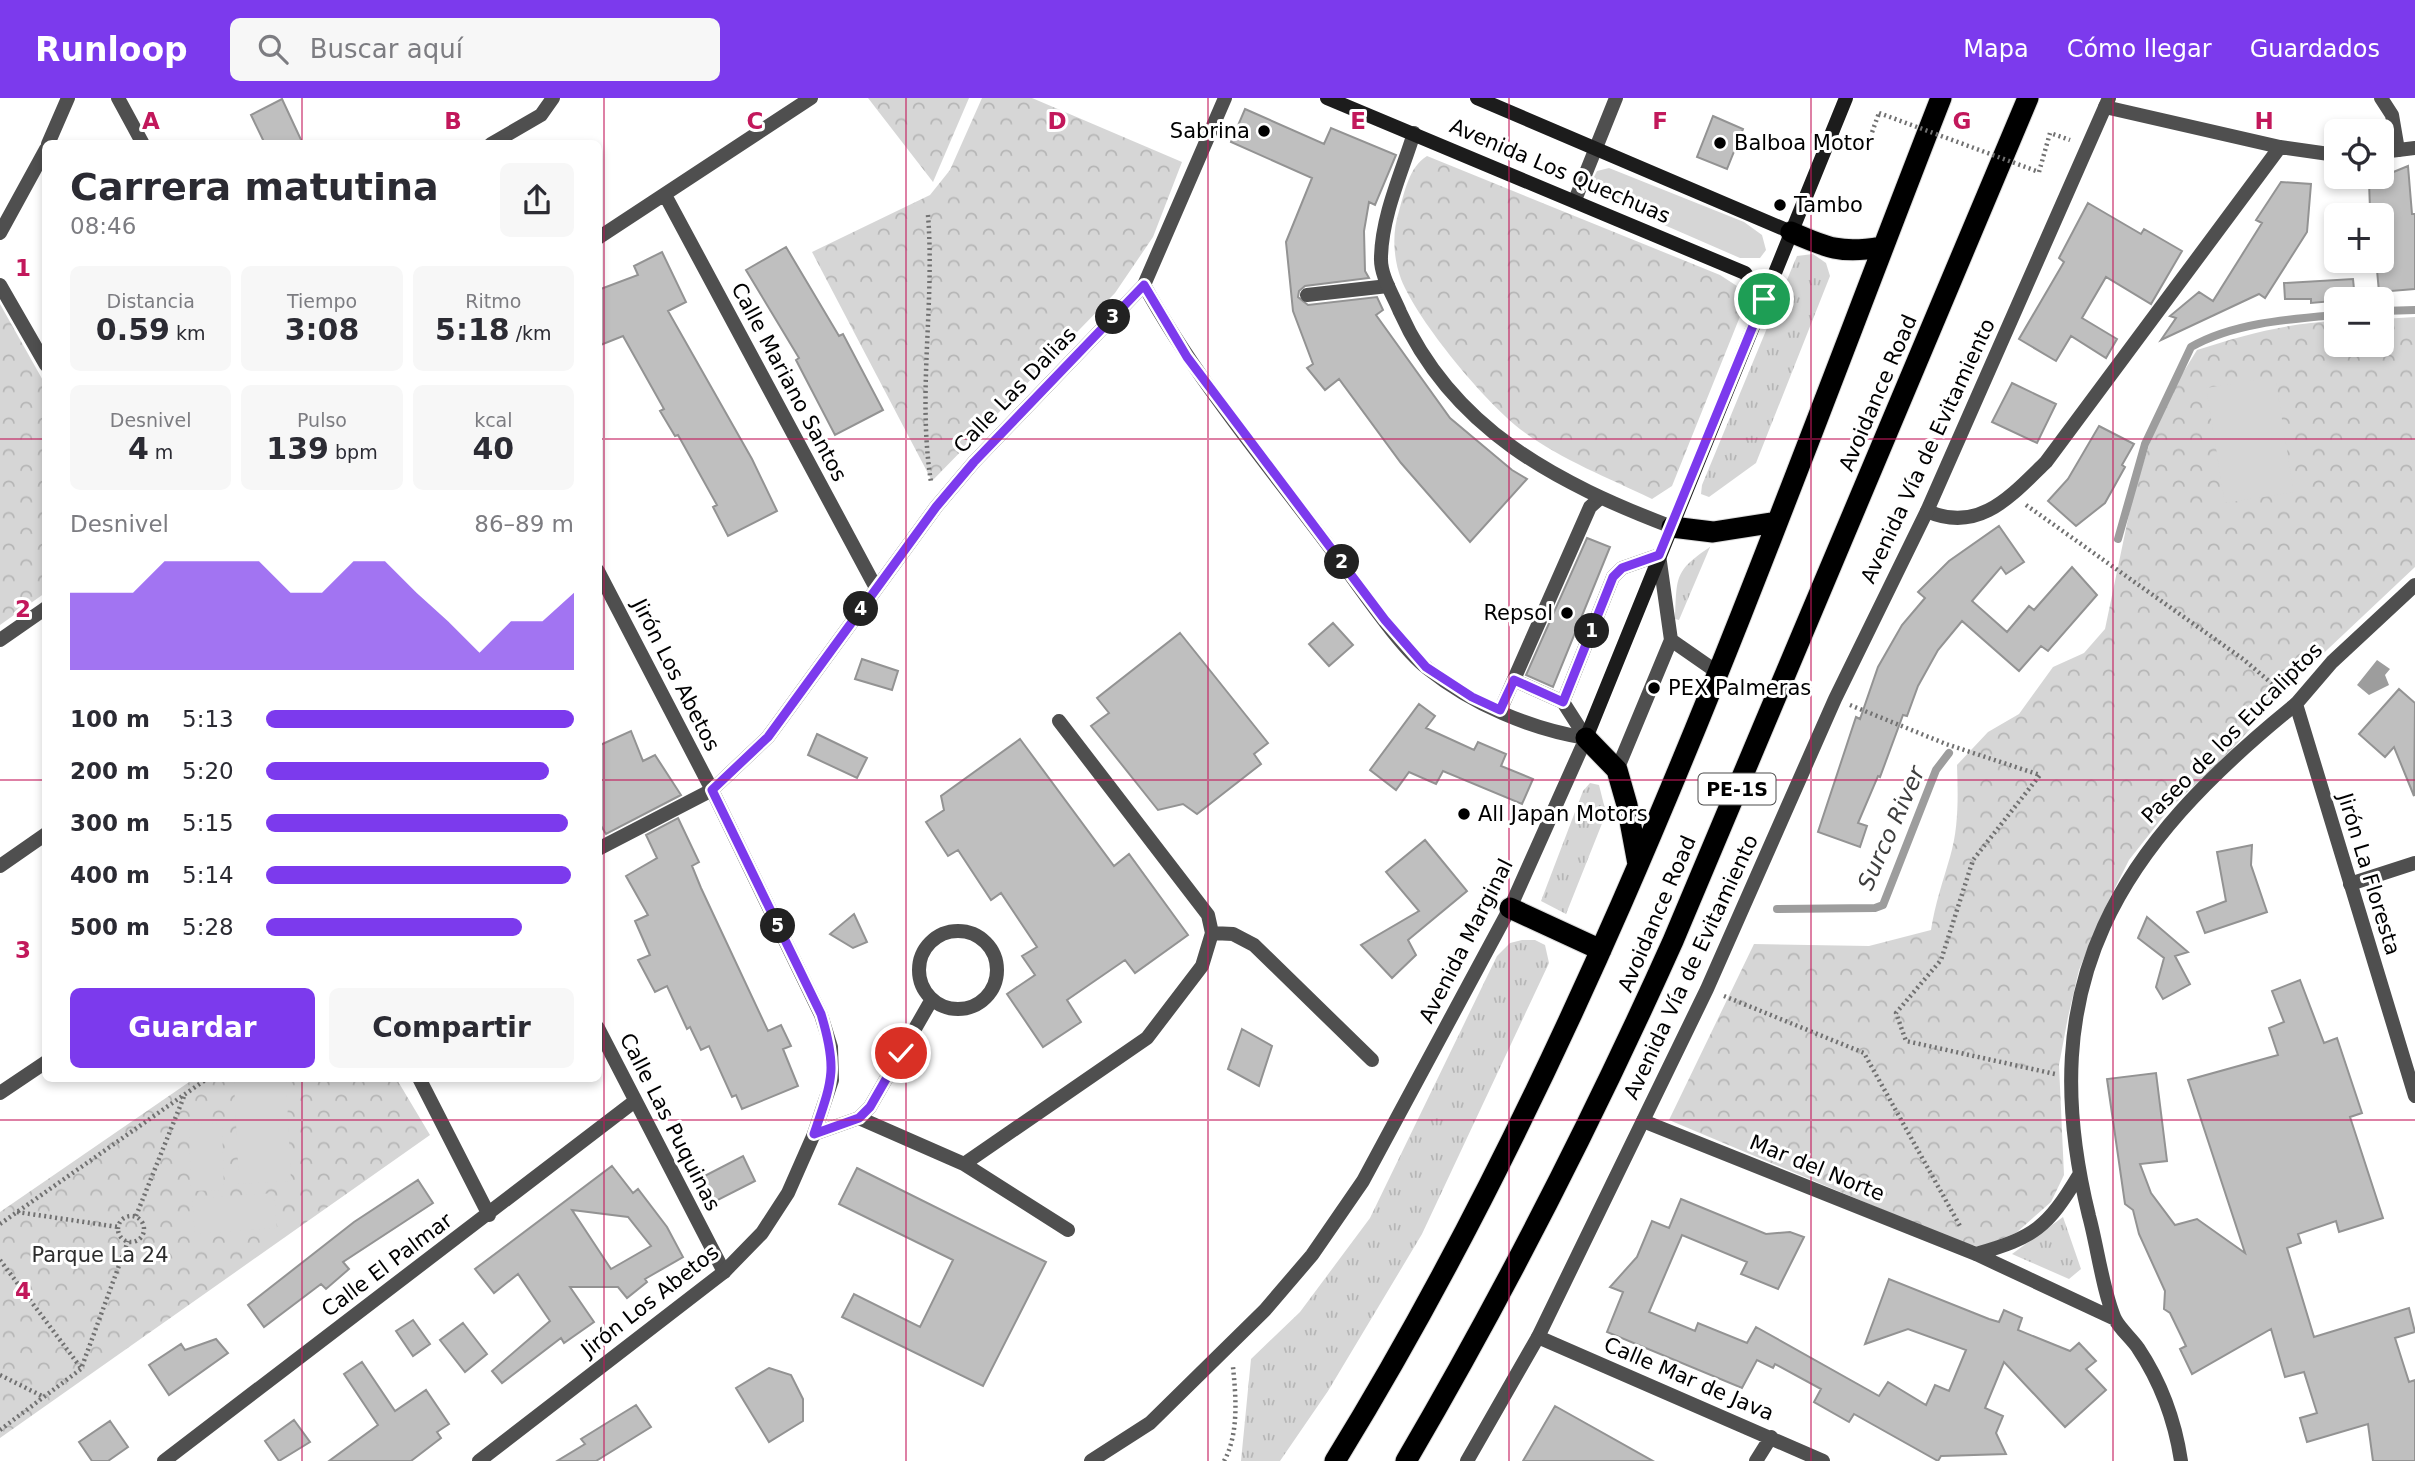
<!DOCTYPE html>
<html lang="es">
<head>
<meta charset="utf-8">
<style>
	:root { --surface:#fff; --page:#f7f7f7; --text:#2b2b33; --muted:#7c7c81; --accent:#7c3aed }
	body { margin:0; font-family:"DejaVu Sans",sans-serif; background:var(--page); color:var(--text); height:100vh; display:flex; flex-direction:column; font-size:26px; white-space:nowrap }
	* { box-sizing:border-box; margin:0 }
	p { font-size:23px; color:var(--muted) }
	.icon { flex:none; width:38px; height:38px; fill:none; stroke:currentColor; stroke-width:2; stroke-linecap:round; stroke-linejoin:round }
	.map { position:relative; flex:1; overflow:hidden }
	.side { position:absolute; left:42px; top:42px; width:560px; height:942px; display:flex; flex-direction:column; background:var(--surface); border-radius:10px; box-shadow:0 4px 10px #0003 }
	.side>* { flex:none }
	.fabs { position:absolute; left:2324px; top:21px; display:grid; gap:14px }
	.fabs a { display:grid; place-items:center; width:70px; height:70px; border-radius:10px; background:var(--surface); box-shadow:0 4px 10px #0003; font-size:35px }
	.pin { position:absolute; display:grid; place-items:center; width:60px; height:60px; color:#fff; margin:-30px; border:4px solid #fff; border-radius:50%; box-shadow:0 2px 7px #0007 }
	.km { position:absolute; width:35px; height:35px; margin:-18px; border-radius:50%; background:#222; color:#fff; font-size:19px; line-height:35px; text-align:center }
	.round { display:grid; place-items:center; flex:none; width:74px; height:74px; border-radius:10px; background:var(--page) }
	.headline { display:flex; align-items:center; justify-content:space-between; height:119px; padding:0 28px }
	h1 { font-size:38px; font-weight:600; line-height:52px }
	.figures { display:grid; grid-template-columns:repeat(3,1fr); gap:10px; height:119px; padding:7px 28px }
	.figures div { display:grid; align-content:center; border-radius:10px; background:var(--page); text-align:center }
	.figures b { font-size:30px; font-weight:600 }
	.figures small { font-size:19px; font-weight:400 }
	.figures p { font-size:19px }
	.chart { height:196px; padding:14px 28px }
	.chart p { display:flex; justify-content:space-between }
	.chart svg { width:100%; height:126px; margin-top:7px; fill:var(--accent); opacity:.7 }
	.action { display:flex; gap:14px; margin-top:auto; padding:14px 28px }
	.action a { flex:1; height:80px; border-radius:10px; background:var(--accent); color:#fff; font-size:28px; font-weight:600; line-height:80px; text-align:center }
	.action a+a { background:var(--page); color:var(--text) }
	ul { padding:0 28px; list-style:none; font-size:23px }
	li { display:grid; grid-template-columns:112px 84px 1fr; align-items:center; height:52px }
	li i { height:18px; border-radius:9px; background:var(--accent) }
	header { display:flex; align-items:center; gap:42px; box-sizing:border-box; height:98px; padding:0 35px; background:var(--accent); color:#fff }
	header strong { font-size:33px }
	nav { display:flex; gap:38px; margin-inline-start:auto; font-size:24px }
	.search { width:490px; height:63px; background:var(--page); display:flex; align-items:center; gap:18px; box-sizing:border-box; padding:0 24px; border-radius:10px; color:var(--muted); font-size:26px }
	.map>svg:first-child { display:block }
	.grass { fill:url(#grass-tufts) }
	.park { fill:url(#park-crowns) }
	.garden { fill:#d6d6d6 }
	.water { fill:#9d9d9d }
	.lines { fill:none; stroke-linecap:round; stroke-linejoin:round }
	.stream { stroke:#9d9d9d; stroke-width:8 }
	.building { fill:#bfbfbf; stroke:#939393; stroke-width:2; fill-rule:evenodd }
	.motorway-casing { stroke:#dbdbdb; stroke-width:23 }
	.path { stroke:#717171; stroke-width:4.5; stroke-dasharray:2 3.5; stroke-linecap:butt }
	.service { stroke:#4f4f4f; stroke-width:14 }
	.pedestrian { stroke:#4f4f4f; stroke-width:14 }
	.minor { stroke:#4f4f4f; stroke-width:14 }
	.tertiary { stroke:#4f4f4f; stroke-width:14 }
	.secondary { stroke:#1c1c1c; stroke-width:14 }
	.motorway { stroke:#000; stroke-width:21 }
	.path-bridge { stroke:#717171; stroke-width:4.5; stroke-dasharray:2 3.5; stroke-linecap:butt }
	.route-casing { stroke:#fff; stroke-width:14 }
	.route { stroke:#7c3aed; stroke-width:9 }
	.grid { fill:none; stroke:#c2185b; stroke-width:2; stroke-opacity:0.55 }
	.poi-dot { fill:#000; stroke:#fff; stroke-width:2.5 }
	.labels { text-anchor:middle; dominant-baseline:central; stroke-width:6; stroke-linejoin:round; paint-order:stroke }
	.shield { fill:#fff; stroke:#4c4c4c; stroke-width:2 }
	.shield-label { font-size:19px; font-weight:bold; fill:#000 }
	.poi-label { font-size:21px; fill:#000; stroke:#fff; text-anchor:start }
	.street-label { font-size:21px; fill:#000; stroke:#fff }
	.park-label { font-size:21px; fill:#2d2d2d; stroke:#fff }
	.water-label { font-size:23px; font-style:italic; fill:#3e3e3e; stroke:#fff }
	.grid-label { font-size:23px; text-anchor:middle; font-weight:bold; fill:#c2185b; stroke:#fff; stroke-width:6; stroke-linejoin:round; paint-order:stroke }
</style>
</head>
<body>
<header>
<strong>Runloop</strong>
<div class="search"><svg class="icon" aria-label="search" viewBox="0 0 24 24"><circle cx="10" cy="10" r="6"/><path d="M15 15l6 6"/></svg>Buscar aquí</div>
<nav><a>Mapa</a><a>Cómo llegar</a><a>Guardados</a></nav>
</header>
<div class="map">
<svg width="2415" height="1363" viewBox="0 0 2415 1363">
	<defs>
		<pattern id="grass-tufts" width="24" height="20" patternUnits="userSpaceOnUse" patternTransform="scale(1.75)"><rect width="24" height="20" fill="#d6d6d6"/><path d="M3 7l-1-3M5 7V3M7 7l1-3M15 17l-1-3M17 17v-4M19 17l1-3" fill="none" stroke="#b6b6b6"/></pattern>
		<pattern id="park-crowns" width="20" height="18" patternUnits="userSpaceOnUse" patternTransform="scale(1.75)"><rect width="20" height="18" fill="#d6d6d6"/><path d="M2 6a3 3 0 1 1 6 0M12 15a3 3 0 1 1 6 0" fill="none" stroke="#b6b6b6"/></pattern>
	</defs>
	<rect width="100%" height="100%" fill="#fff"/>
	<path class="grass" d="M1813,156L1826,165L1830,178L1756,365L1709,399L1701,396L1702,387L1794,165L1797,158Z
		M1710,449L1679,522L1675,521C1677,479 1674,473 1710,449Z
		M1590,685L1599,687L1605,711L1603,723L1566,816L1541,803L1583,693Z
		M1522,842H1535L1545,847L1549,865L1422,1136L1328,1293L1280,1363H1241L1251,1261L1300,1214L1370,1120L1497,858L1510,845Z
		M2063,1119L2081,1171L2069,1181L2012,1156Z"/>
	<path class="park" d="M868,0H969L933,84Z
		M982,0H1032L1182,64L1153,139L1115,195L932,383L812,154L930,97L950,72Z
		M1427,58L1720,177L1740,190L1745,206L1672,388L1652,401C1609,380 1562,362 1524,334C1487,307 1418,224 1401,181C1393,159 1392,135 1399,113C1405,93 1409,69 1427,58Z
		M0,206L45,286V495L0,527Z
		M2415,219V469L2293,584L2221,663L2170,710L2129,762L2102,816L2079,872L2068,919L2059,967L2064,1077L2051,1104L2016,1135L1980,1149L1957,1143L1669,1022L1754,846L1869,848L1931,832C1935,806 1943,783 1950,759C1959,729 1958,697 1957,667L1988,634L2019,616L2053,569L2084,555L2105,531L2133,397L2153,335L2176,286L2197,252C2243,237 2288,225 2336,223V247H2382V221Z
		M195,980H396L430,1037L0,1340V1114Z"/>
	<path class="garden" d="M1609,70L1744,124L1762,137L1766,152L1760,160H1740L1593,96V81L1597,73Z
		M2275,279L2294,394L2225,405L2206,290Z
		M286,981L291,1083L239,1086L234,984Z
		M222,1025L224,1092L191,1093L189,1026Z
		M274,1095L277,1130L195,1136L192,1101Z"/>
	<path class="water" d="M2377,562L2390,571L2385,577L2389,587L2369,597L2357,587Z"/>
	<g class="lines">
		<path class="stream" d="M2382,213L2415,212
			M2118,441L2145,346L2191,249C2233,225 2289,221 2336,217
			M1777,811L1875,810L1883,807L1936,672L1949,655"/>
	</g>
	<path class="building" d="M282,1L303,46H265L251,17Z
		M1245,11L1324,46L1331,30L1396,57L1375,107L1369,104L1364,133L1365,173L1369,180L1305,188L1299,193L1298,199L1308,207L1377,199L1383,212L1376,217L1450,320L1512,372L1527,381L1470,444L1401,365L1339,281L1325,292L1307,270L1313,266L1293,213L1286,144L1312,80L1231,44Z
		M1713,18L1743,31L1727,71L1697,59Z
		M2408,68L2412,116H2415V191L2379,194L2377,172H2382V110L2370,111L2369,84Z
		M2281,84L2311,86L2307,134L2265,200L2259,196L2161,242L2176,220L2170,218L2199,194L2213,203L2262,125L2256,122Z
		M2088,105L2141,136L2144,131L2182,153L2151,206L2106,179L2082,220L2117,241L2106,260L2071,238L2056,263L2019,241L2064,164L2059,160Z
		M786,149L839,238L843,236L883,312L835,337L796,262L799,260L746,172Z
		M662,154L686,204L668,213L752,361L777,413L728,438L713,409L717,407L678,337L675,338L660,313L664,311L623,238L598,248V192L638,177L634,168Z
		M2353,181L2355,201L2311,205V201H2285L2284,185Z
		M2012,285L2056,306L2037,345L1992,324Z
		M2099,328L2134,346L2122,367L2125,369L2105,405L2076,428L2048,403L2068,381Z
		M1999,428L2024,464L2006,476L2001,469L1972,503L2007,534L2029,508L2034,512L2072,469L2097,497L2048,553L2041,548L2019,573L1962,523L1938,552L1918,588L1907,618L1903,617L1880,679L1878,678L1858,725L1867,728L1860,749L1818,734L1856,619L1860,621L1878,569L1902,527L1925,500L1918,494L1949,463Z
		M1587,440L1610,449L1553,589L1526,577Z
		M1333,525L1353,547L1329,568L1309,546Z
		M1180,535L1268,645L1254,656L1261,666L1197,716L1183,706L1158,712L1091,628L1109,615L1097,600Z
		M862,561L898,573L892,592L855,581Z
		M2399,591L2415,605L2414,698L2394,649L2385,659L2359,636Z
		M1419,606L1435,618L1426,630L1474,652L1478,644L1506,656L1501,668L1533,681L1522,706L1443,673L1436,686L1409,674L1396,692L1370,672Z
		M631,633L643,663L655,657L681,697L606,736L598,723V648Z
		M817,636L867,660L857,680L808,657Z
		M1020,641L1114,768L1129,756L1188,837L1135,875L1125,862L1067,902L1081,924L1043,949L1007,896L1035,877L1022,858L1037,849L1001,795L991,802L958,752L948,758L926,724L944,712L941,698Z
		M678,720L699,764L692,768L701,790L768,933L781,927L791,948L783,951L798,988L742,1011L736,997L732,999L709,948L701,952L690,929L687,931L667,888L655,894L638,862L650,857L635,823L648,817L626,778L657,760L646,737Z
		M1425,742L1467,793L1408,842L1416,857L1392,880L1361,847L1419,813L1386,774Z
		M2252,747L2251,767L2267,814L2205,835L2197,814L2226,803L2217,754Z
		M854,816L867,844L853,850L830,836Z
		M2147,819L2188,854L2175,858L2190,886L2163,901L2156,889L2164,860L2138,840Z
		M2300,882L2324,945L2337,940L2362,1015L2350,1019L2383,1120L2339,1134L2336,1123L2298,1136L2301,1145L2287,1150L2314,1239L2409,1210L2415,1234L2395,1240L2409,1284L2415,1282V1363H2373L2368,1326L2307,1344L2300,1320L2317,1315L2304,1274L2285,1279L2271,1231L2192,1276L2180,1251L2186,1248L2170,1215L2164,1211L2165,1193L2139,1136L2133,1112L2125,1106L2107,981L2156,975L2167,1063L2140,1066L2151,1095L2175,1127L2197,1121L2245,1155L2188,982L2278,957L2269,930L2284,924L2272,893Z
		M1242,931L1272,948L1259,988L1228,971Z
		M743,1058L755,1083L706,1108L693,1084Z
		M612,1068L633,1095L638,1091L667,1129L683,1159L645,1181L647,1184L627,1200L618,1189H570L594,1224L564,1245L561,1240L502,1285L492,1273L550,1223L518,1176L494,1195L475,1171ZM572,1112L628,1119L651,1148L611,1171Z
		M857,1070L1046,1164L983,1288L842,1219L854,1196L920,1229L953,1162L839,1106Z
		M418,1082L433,1105L343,1164L349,1171L326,1191L321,1186L264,1229L248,1207L354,1124Z
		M1681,1101L1766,1136L1790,1134L1804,1139L1778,1191L1741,1176L1747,1164L1682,1137L1649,1214L1695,1233L1698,1225L1747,1245L1756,1229L1879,1298L1888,1284L1926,1307L1935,1287L1949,1293L1966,1252L1908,1231L1865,1246L1889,1181L1989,1221L1999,1224L2004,1212L2022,1220L2018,1232L2070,1253L2079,1245L2096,1263L2086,1271L2106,1292L2065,1329L2004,1264L1985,1310L2003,1318L1996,1335L2006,1356L1941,1358L1938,1363L1854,1316L1849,1324L1814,1304L1821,1291L1775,1266L1773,1270L1757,1262L1742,1290L1607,1234L1623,1194L1610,1189L1637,1159L1652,1123L1669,1130Z
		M413,1222L430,1246L413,1258L396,1233Z
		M463,1225L487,1256L465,1274L440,1242Z
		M216,1241L228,1255L169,1297L149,1267L181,1246L185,1252Z
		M362,1264L395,1313L426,1292L449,1326L437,1334L441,1340L411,1363H329L378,1327L344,1276Z
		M769,1270L791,1277L803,1301V1323L769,1344L736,1290Z
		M636,1307L651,1329L596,1363H557L585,1346L581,1341Z
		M1555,1308L1653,1363H1523Z
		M294,1322L310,1344L279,1363L265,1343Z
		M110,1323L128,1349L108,1363H92L79,1344Z"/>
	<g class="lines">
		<g class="motorway-casing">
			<path id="motorway" d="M1791,134C1827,150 1842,156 1881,149
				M1672,429L1713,434L1777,424
				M1586,640L1617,672L1627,707L1638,766
				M1510,810L1601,852
				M1335,1363C1597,938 1760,463 1941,0
				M1406,1363C1505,1194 1593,1021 1673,843L2028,0"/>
		</g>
		<path class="path" d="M1847,43L1866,51L1879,15
			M2039,74L2050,35L2070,42
			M928,117C935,206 917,296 931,384
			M2026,407L2243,561L2282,594
			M1850,607L1946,646L2040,677L1973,762L1941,862L1896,915L1906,943L2055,976
			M1724,898L1864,955L1960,1128
			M17,1114L118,1129
			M118 1131a13 13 0 1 1 26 0a13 13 0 1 1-26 0Z
			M136,1118L185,996
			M0,1126L208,980
			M0,1162L81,1270
			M0,1277L44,1299
			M0,1332L81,1271L128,1143
			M1224,1363C1239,1336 1236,1299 1233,1269"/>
		<path class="service" d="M2381,0L2392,17L2398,52
			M491,46L541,17L553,0
			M1307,197L1388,188
			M1671,542L1717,574
			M1514,582L1563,604
			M1500,613L1590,409L1599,401
			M1586,640L1563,604L1613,479L1622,470L1659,457L1671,542L1617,672
			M919 872a39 39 0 1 1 78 0a39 39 0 1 1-78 0Z
			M1212,835L1233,836L1254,847L1372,962
			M859,1020L964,1066L1147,940L1202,868L1212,835L1208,817L1059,623
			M814,1036L859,1020L870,1009L932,901
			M964,1066L1068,1132"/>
		<path class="pedestrian" d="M598,751L712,692"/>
		<path class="minor" d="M118,0L143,46
			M2105,9L2280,49L2336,57
			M1414,35C1402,74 1382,117 1381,159C1380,177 1393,197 1400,214C1453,332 1557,385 1672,429
			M2382,54L2415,50
			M665,97L876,490
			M1575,102L1616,0
			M598,140L811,0
			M0,187L46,267
			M1927,413C1979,436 2011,398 2046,364L2280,49
			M598,473L712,692
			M0,542L46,510
			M0,768L46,736
			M2350,786L2415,765
			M598,930L724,1174
			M419,980L489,1117
			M0,995L46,964
			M1643,1023L1976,1156L2115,1221
			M1976,1156C2035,1139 2047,1130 2079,1077
			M1538,1239L1823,1363
			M164,1363L635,1003
			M1091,1363L1150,1325L1265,1212L1312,1157L1363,1083L1510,810L1586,640C1530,631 1472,606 1427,570C1397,546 1359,487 1334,455C1269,368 1197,283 1144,187
			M1756,1363L1771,1339
			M2181,1363C2175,1323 2160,1283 2138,1250C2131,1240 2120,1231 2115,1221C2103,1194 2097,1147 2089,1118C2031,883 2118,750 2296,606"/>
		<path class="tertiary" d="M48,46L68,0
			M0,135L46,51
			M2415,487L2332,564L2296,606L2415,998
			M479,1363L724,1174L762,1135L788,1095L814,1036L832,982L831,949L821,917L712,692L768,639L936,409L974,364L1144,187L1225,0
			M1467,1363L1538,1239L1707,891L1835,601L1927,413L2109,0"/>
		<path class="secondary" d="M1327,0L1745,175L1764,201
			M1477,0L1791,134
			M1586,640L1846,0"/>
		<use href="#motorway" class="motorway"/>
		<path class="path-bridge" d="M1879,15L2039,74"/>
	</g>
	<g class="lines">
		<g class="route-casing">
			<path id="route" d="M901,955L870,1009L859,1020L814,1036C832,983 838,972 821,916L712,692L768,639L936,409L974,364L1144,187L1187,259L1385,522L1426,569L1472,599L1500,612L1514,582L1563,604L1613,479L1622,470L1659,457L1764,201"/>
		</g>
		<use href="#route" class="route"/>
	</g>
	<path class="grid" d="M302,0V46M604,0V1363M906,0V1363M1208,0V1363M1509,0V1363M1811,0V1363M2113,0V1363M0,341H46M598,341H2415M0,682H46M598,682H2415M302,980V1363M0,1022H2415"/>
	<g class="poi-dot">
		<circle cx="1264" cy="33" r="7"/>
		<circle cx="1720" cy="45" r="7"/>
		<circle cx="1780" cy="107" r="7"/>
		<circle cx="1567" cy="515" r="7"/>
		<circle cx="1654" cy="590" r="7"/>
		<circle cx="1464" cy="716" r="7"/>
	</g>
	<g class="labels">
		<rect class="shield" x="1698.5" y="675.5" width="77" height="31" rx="5"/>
		<g class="shield-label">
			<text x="1737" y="691">PE-1S</text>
		</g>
		<g class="poi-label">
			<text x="1250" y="33" text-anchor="end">Sabrina</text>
			<text x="1734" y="45">Balboa Motor</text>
			<text x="1794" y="107">Tambo</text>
			<text x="1553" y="515" text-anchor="end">Repsol</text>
			<text x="1668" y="590">PEX Palmeras</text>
			<text x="1478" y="716">All Japan Motors</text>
		</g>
		<g class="street-label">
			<text transform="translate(1560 73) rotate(23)">Avenida Los Quechuas</text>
			<text transform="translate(789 284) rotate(62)">Calle Mariano Santos</text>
			<text transform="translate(1015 292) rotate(-46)">Calle Las Dalias</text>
			<text transform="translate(1878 295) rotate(-67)">Avoidance Road</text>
			<text transform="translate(1928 353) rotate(-65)">Avenida Vía de Evitamiento</text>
			<text transform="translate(676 577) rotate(63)">Jirón Los Abetos</text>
			<text transform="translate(2232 635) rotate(-45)">Paseo de los Eucaliptos</text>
			<text transform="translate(2369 776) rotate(73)">Jirón La Floresta</text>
			<text transform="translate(1657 816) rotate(-67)">Avoidance Road</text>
			<text transform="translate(1466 843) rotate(-63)">Avenida Marginal</text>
			<text transform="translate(1691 869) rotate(-65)">Avenida Vía de Evitamiento</text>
			<text transform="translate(670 1024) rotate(63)">Calle Las Puquinas</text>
			<text transform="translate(1817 1070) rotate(22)">Mar del Norte</text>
			<text transform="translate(387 1167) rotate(-37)">Calle El Palmar</text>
			<text transform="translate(650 1203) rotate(-38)">Jirón Los Abetos</text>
			<text transform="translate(1689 1281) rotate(23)">Calle Mar de Java</text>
		</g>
		<g class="park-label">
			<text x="100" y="1157">Parque La 24</text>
		</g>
		<g class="water-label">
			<text transform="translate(1891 730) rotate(-66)">Surco River</text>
		</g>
	</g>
	<g class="grid-label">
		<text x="151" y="31">A</text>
		<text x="453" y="31">B</text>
		<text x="755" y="31">C</text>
		<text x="1057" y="31">D</text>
		<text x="1358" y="31">E</text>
		<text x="1660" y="31">F</text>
		<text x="1962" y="31">G</text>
		<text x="2264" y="31">H</text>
		<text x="23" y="178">1</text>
		<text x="23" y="519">2</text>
		<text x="23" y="860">3</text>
		<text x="23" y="1201">4</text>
	</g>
</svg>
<div class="fabs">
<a><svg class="icon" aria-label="locate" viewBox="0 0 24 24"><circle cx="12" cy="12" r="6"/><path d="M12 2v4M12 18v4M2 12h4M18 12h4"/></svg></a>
<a>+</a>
<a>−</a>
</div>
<div class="pin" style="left:1764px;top:201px;background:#1e9e55"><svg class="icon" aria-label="arrive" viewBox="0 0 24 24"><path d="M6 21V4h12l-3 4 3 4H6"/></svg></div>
<div class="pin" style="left:901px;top:955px;background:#d93025"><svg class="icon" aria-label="check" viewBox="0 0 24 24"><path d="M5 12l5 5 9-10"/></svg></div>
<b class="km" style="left:1592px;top:533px">1</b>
<b class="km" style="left:1342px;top:464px">2</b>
<b class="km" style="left:1113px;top:219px">3</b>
<b class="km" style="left:861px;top:511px">4</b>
<b class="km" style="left:778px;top:828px">5</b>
<section class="side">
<div class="headline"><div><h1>Carrera matutina</h1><p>08:46</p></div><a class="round"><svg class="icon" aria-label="share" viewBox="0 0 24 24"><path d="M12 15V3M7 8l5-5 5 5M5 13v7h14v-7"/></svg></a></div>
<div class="figures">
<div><p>Distancia</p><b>0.59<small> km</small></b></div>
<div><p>Tiempo</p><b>3:08</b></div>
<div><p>Ritmo</p><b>5:18<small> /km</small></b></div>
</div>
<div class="figures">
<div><p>Desnivel</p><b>4<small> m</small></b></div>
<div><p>Pulso</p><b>139<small> bpm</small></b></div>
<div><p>kcal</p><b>40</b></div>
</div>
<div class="chart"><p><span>Desnivel</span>86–89 m</p>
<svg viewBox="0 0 160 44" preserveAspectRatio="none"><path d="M0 44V17L10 17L20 17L30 6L40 6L50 6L60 6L70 17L80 17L90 6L100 6L110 17L120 27L130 38L140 27L150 27L160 17V44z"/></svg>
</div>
<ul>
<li><b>100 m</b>5:13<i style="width:100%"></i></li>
<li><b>200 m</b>5:20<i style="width:92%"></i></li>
<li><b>300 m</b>5:15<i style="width:98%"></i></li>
<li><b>400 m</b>5:14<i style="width:99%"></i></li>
<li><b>500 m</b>5:28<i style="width:83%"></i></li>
</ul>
<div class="action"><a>Guardar</a><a>Compartir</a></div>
</section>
</div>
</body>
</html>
